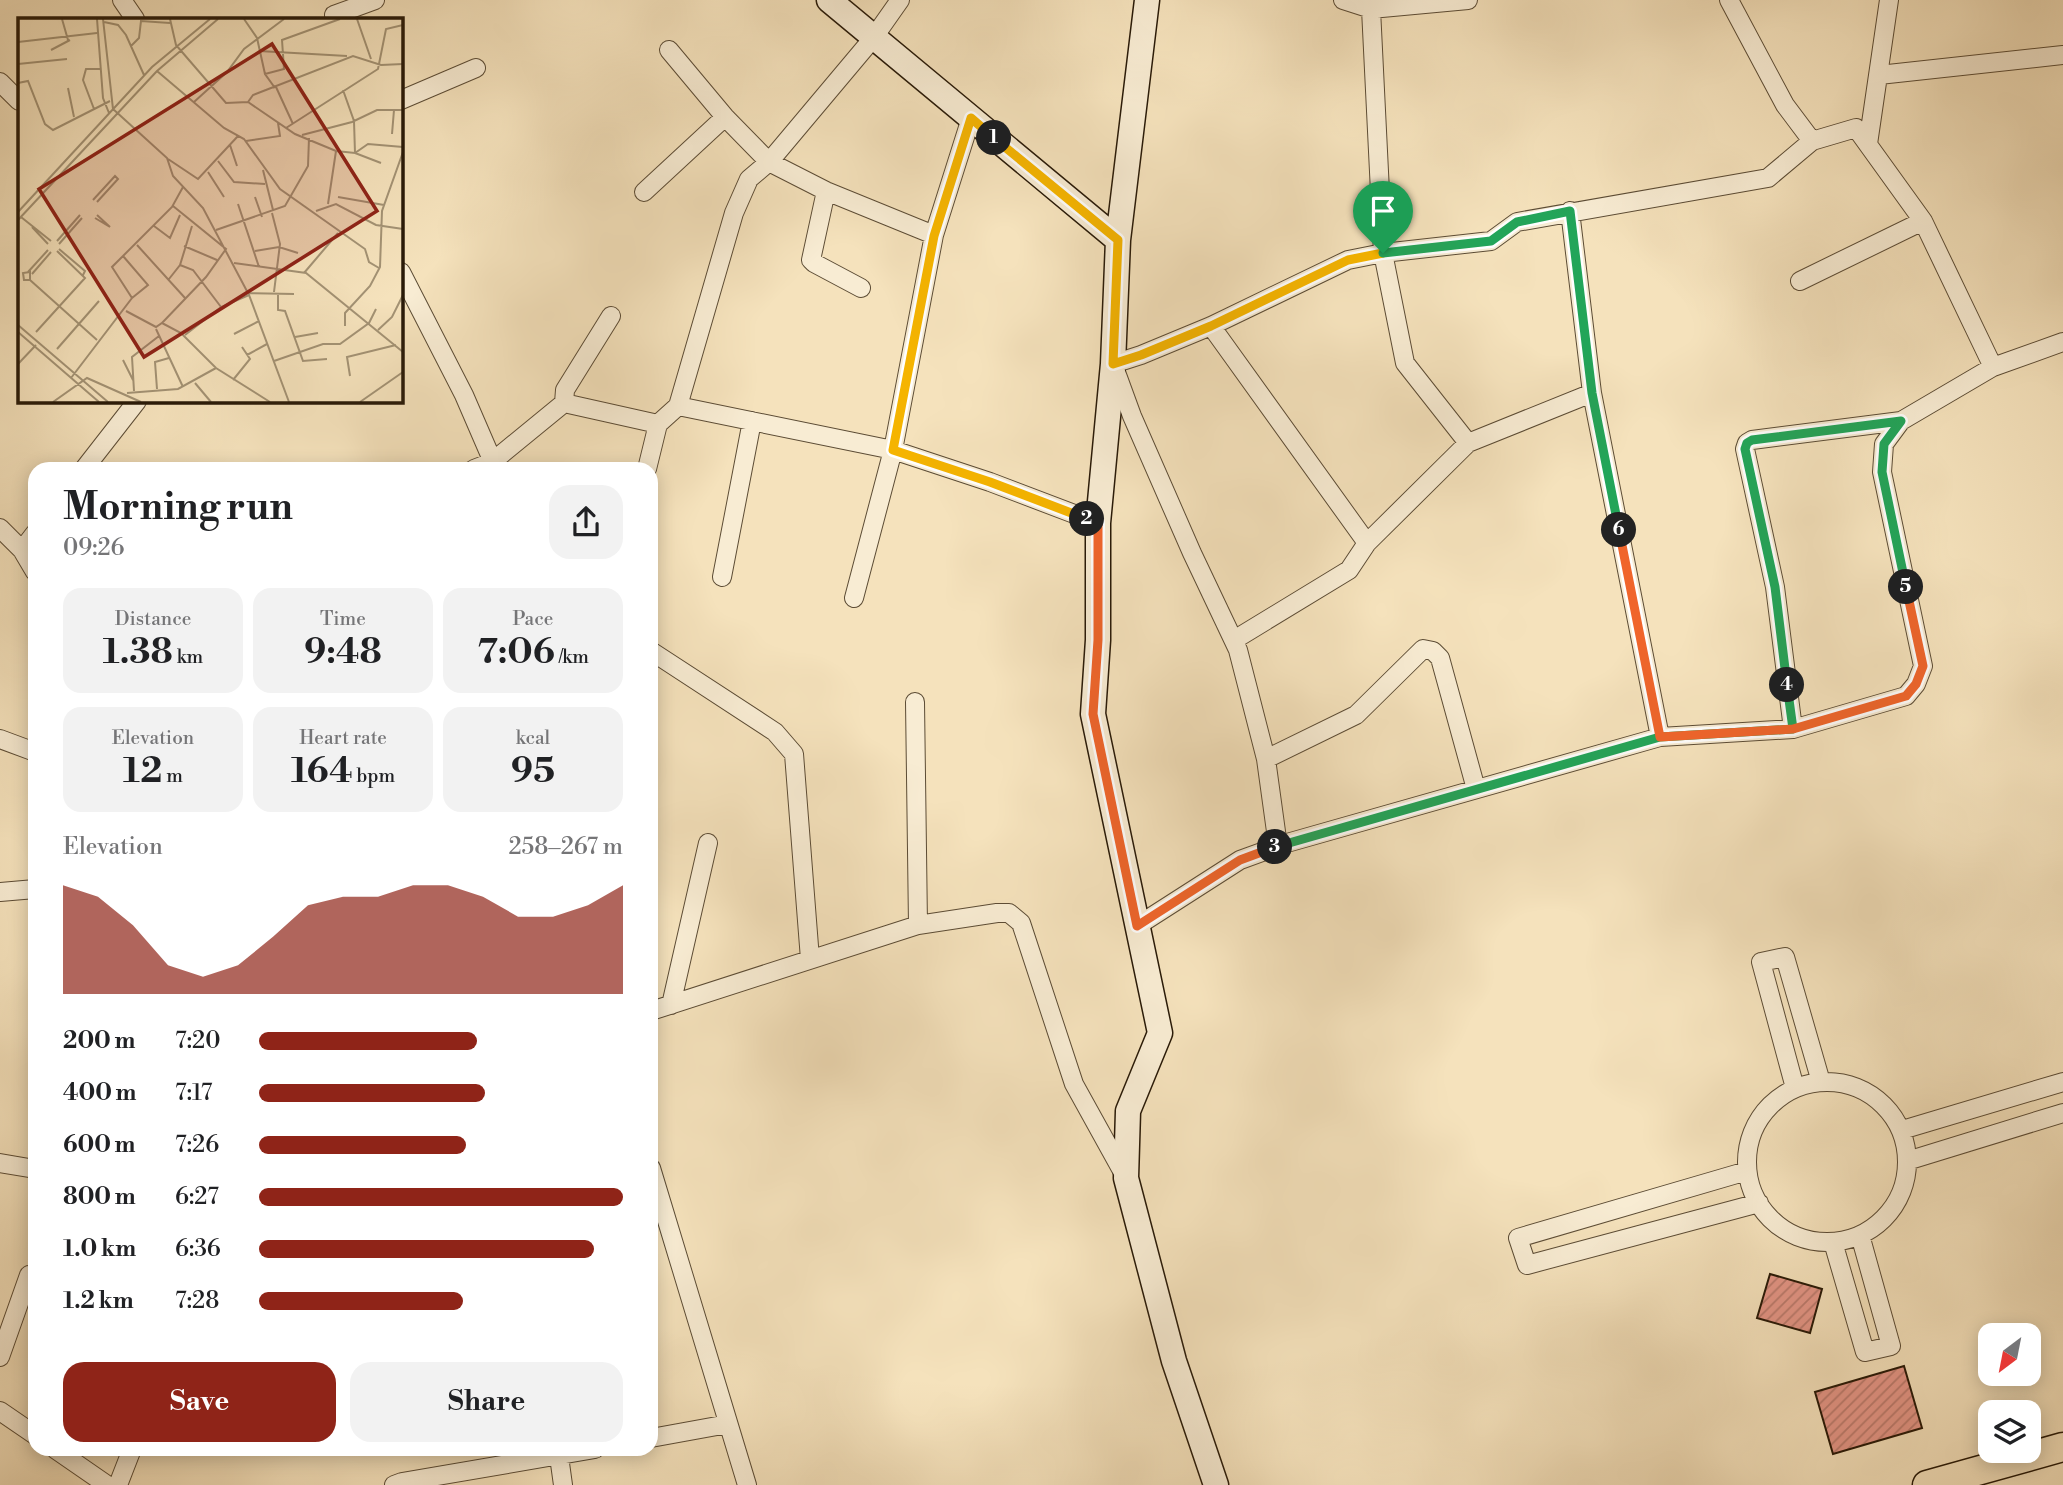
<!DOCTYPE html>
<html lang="en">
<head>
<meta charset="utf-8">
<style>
	:root { --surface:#fff; --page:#f2f2f2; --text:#202124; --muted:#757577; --accent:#8f2418 }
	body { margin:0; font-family:"Libre Bodoni",serif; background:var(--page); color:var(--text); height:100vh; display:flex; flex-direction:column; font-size:26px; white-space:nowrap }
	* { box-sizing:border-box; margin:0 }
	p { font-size:23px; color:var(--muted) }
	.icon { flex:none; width:38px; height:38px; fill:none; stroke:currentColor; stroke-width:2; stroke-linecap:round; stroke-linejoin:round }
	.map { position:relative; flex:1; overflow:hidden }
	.sheet { position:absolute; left:28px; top:462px; width:630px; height:994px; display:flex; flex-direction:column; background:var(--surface); border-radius:21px; box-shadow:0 4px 18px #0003 }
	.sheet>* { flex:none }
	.needle { width:46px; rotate:212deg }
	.controls { position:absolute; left:1978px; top:1323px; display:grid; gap:14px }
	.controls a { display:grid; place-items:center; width:63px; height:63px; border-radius:14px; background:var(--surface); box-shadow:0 4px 18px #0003; font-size:35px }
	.pin { position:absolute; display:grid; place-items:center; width:60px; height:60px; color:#fff; margin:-72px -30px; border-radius:50% 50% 50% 0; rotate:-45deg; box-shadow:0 0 7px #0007 }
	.pin .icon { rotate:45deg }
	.km { position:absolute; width:35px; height:35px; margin:-18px; border-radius:50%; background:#222; color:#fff; font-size:19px; line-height:35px; text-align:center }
	.round { display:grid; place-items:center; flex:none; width:74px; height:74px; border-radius:21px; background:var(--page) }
	.summary { display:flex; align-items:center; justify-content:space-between; height:119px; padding:0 35px }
	h1 { font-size:38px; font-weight:700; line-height:52px }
	.stats { display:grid; grid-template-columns:repeat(3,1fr); gap:10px; height:119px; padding:7px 35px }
	.stats div { display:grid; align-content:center; border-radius:18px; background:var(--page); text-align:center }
	.stats b { font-size:35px; font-weight:700 }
	.stats small { font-size:19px; font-weight:400 }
	.stats p { font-size:19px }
	.chart { height:196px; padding:14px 35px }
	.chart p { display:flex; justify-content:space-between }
	.chart svg { width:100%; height:126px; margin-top:7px; fill:var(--accent); opacity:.7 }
	.button { display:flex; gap:14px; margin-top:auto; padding:14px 35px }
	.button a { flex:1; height:80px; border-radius:21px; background:var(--accent); color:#fff; font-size:28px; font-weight:700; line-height:80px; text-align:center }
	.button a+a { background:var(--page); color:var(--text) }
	ul { padding:0 35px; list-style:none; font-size:23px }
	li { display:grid; grid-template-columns:112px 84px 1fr; align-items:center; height:52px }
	li i { height:18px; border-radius:9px; background:var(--accent) }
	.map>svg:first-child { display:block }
	.building { fill:url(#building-hatch); stroke:#291a08; stroke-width:2 }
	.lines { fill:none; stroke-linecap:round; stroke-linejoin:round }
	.street-casing { stroke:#5c4c35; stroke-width:20 }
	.secondary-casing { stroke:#291a08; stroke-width:27 }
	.primary-casing { stroke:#291a08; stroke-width:31 }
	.street { stroke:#f8ecd3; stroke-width:18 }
	.secondary { stroke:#f8ecd3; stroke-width:24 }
	.primary { stroke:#f5e2bc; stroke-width:28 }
	.split-1-casing { stroke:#fff; stroke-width:14 }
	.split-2-casing { stroke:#fff; stroke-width:14 }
	.split-3-casing { stroke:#fff; stroke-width:14 }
	.split-4-casing { stroke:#fff; stroke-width:14 }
	.split-5-casing { stroke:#fff; stroke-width:14 }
	.split-6-casing { stroke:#fff; stroke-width:14 }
	.split-7-casing { stroke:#fff; stroke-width:14 }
	.split-1 { stroke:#f5b400; stroke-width:9 }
	.split-2 { stroke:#f5b400; stroke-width:9 }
	.split-3 { stroke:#f0652b; stroke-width:9 }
	.split-4 { stroke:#22a559; stroke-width:9 }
	.split-5 { stroke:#22a559; stroke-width:9 }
	.split-6 { stroke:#f0652b; stroke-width:9 }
	.split-7 { stroke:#22a559; stroke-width:9 }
	.inset-road { fill:none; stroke:#a39274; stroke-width:2 }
	.view { fill:#8f2418; fill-opacity:0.15; stroke:#8f2418; stroke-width:3.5 }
	.inset-edge { fill:none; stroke:#291a08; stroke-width:3.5 }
</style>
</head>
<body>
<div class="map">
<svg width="2063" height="1485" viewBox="0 0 2063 1485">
	<defs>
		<pattern id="building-hatch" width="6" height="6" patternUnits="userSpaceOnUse" patternTransform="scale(1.75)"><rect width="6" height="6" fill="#e49687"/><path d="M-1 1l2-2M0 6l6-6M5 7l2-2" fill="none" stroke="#b97a6c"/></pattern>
	</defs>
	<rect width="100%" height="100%" fill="#f5e2bc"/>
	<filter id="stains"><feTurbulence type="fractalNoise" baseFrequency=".00286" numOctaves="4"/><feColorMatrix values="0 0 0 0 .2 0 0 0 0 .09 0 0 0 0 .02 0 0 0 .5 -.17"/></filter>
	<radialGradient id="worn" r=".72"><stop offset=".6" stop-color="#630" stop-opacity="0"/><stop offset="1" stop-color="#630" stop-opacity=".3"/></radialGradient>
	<path class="building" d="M1770,1274L1822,1289L1810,1333L1757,1318Z
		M1904,1366L1922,1428L1833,1454L1815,1392Z"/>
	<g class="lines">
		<g class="street-casing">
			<path id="street" d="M122,0L135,19
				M1343,0L1371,9L1468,0
				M1729,0L1785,105L1812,141L1856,128L1923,221L1993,367
				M1371,9L1383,253L1405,363L1468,443
				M334,15L375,0
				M669,50L725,117L769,162L826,191L934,235
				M1879,75L2063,55
				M0,82L19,101
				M401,100L476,68
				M1868,144L1889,0
				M826,191L811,260L814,263L861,288
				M644,192L725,117
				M1570,211L1592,393L1660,737
				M401,272L464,395L496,469
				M1800,281L1923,221
				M1211,326L1367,543
				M564,403L565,390L611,316
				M678,406L734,213L749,179L769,162L874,37L900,0
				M84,469L137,401
				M474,469L492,462L564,403L658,424L678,406L893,450L990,482L1098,523
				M647,469L658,424
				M0,528L22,550L35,572
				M22,550L35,533
				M722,577L752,421
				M854,598L893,450L934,235L971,118
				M1234,640L1349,570L1367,543L1468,443L1592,393
				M651,651L775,732L794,754L810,959
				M915,702L918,925
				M1793,729L1775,587L1745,449L1747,443L1752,440L1901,421
				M0,739L35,752
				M1266,759L1356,715L1423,649L1433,651L1440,658L1476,789
				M1278,846L1266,759L1238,650L1192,553L1132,416L1113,364L1141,355L1211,326L1348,260L1383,253L1491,241L1517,222L1768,178L1812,141
				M0,892L35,889
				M1137,926L1240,860L1287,843L1660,737L1793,729L1906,696L1916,684L1923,666L1882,472L1884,444L1901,421L1993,367L2063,342
				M671,1005L708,843
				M651,1011L918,925L997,913H1009L1021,923L1074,1084L1126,1178
				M1747 1162a80 80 0 1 1 160 0a80 80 0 1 1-160 0Z
				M1795,1088L1761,962L1785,957L1821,1082
				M1902,1130L2063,1082
				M1907,1161L2063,1113
				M0,1163L35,1169
				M651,1168L747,1485
				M1747,1171L1518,1238L1527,1265L1759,1203
				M1833,1242L1865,1352L1891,1346L1860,1235
				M0,1357L29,1275L35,1276
				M0,1411L35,1435
				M651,1438L728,1424
				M55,1449L107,1485
				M558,1449L563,1485
				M118,1485L132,1449
				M394,1485L402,1482L595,1449"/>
		</g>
		<g class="secondary-casing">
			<path id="secondary" d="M829,0L1118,240
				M1147,0L1118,240L1113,364L1098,523V640L1093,714L1160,1033L1128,1111L1126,1178L1174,1361L1216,1485"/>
		</g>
		<g class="primary-casing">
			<path id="primary" d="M1927,1485L2063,1447"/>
		</g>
		<use href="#street" class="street"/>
		<use href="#secondary" class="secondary"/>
		<use href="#primary" class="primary"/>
	</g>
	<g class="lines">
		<g class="split-1-casing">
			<path id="split-1" d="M994,138L1118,240L1113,364L1141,355L1211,326L1348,260L1383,253"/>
		</g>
		<g class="split-2-casing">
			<path id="split-2" d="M994,138L971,118L934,236L893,450L990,482L1087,519"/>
		</g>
		<g class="split-3-casing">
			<path id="split-3" d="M1087,519L1098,523V640L1093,714L1137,926L1240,860L1275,847"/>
		</g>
		<g class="split-4-casing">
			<path id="split-4" d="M1275,847L1660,737L1793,729L1787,685"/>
		</g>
		<g class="split-5-casing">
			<path id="split-5" d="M1787,685L1775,587L1745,449L1747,443L1752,440L1901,421L1884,444L1882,472L1906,587"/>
		</g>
		<g class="split-6-casing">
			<path id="split-6" d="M1619,530L1660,737L1793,729L1906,696L1916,684L1923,666L1906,587"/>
		</g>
		<g class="split-7-casing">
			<path id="split-7" d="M1383,253L1491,241L1517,222L1570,211L1592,393L1619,530"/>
		</g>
		<use href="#split-1" class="split-1"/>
		<use href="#split-2" class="split-2"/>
		<use href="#split-3" class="split-3"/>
		<use href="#split-4" class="split-4"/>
		<use href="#split-5" class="split-5"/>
		<use href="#split-6" class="split-6"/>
		<use href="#split-7" class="split-7"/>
	</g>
	<g transform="translate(18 18)">
		<rect width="385" height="385" fill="#f5e2bc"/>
		<path class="inset-road" d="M44,1L50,22M79,1L85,80L91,95M85,1L95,91L149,140L155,158L185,190L231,277L271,384M152,1L158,27L208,85L230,84L235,77L335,38L363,47L385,46M226,1L239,20L247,56L257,70M339,1L353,41M86,4L100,7L108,17L126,57M0,24L79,15M113,28L121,20L123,3L152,5M33,32L52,22M241,33L329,38M0,46L49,41M139,53L206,110L226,121L262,171L347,231L351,244L361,250M247,56L266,51L264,22L322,1M0,65L10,63L27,106L35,112L92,83M258,69L275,106M50,70L56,99M325,72L336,103L337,135L363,145M176,84L209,54L226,31L266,1M230,84L277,116L318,133L337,135L350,126L385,129M76,91L65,62L68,51H82M268,110L360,51L368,11L385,7M374,116L376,92M284,117L334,104L359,92H385M228,123L262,118L260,105M212,127L219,148M150,141L180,161L220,118M200,143L216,164L247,166M245,152L255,192M190,154L206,179M237,179L244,199M320,179L366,187M75,182L97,158L100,161L79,184M220,186L241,249M310,186L318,133M298,193L318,186L358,207L385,211M0,194L134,49L192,1M254,195L262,226L256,274M3,199L33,223M77,200L92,209L79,197M0,202L139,53L200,1M136,208L152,220L162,197M14,209L30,226M198,212L267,188L290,148L291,120M39,223L62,197M41,226L64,200M119,227L167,280M166,228L199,242M41,231L67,253L65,257M237,233L261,229L280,235M105,238L130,267L114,280M216,245L288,255L385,334M162,247L175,252L203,289M10,254L30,232M286,255L320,215M14,256L33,234M151,261L162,247L174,208M12,262V254L5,255L6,262H12L79,322M230,275L276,276M260,275V292L267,293L285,343L309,341M108,293L138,309L144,305L163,315L198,350L252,384M144,305L188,259L208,231L155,188M0,307L90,384M327,308V295L352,268L362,249L364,193L385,134M138,311L165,369M360,312L374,299L385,277M0,314L81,384M18,314L67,260L39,233M216,316L241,303M167,317L203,289L231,277M277,319L300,315M39,331L81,283M229,337L249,326M105,342L115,362M256,343L305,326H322L351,305L358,291M0,346L18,327M332,358L329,339L378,327M53,360L114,280L94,249L154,189L165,169M215,362L232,341L224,329M177,365L193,384M139,371L137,344L151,340M116,373L114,339L141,318M109,375L160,371L198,350M35,384L69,360L123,384M342,384L385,354"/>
		<path class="view" d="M254,26L359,193L126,339L21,171Z"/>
		<rect width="385" height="385" class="inset-edge"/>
	</g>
	<rect width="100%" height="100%" filter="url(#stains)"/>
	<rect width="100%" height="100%" fill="url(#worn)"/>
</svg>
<div class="controls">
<a><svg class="needle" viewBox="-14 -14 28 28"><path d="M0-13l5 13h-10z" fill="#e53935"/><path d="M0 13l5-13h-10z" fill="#757577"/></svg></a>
<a><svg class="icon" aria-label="layers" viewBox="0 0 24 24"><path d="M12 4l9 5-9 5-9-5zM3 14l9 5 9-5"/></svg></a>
</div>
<div class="pin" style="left:1383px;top:253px;background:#1e9e55"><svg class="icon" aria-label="arrive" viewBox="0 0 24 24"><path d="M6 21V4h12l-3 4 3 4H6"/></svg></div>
<b class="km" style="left:994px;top:138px">1</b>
<b class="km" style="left:1087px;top:519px">2</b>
<b class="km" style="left:1275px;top:847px">3</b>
<b class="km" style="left:1787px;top:685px">4</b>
<b class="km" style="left:1906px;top:587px">5</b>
<b class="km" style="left:1619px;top:530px">6</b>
<section class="sheet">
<div class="summary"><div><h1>Morning run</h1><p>09:26</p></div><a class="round"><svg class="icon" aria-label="share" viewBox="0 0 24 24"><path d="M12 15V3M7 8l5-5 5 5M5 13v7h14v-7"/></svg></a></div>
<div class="stats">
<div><p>Distance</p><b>1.38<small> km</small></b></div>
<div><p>Time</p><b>9:48</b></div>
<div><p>Pace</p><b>7:06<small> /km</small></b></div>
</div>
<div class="stats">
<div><p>Elevation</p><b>12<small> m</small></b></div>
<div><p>Heart rate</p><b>164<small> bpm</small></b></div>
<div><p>kcal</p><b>95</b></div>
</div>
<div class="chart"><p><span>Elevation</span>258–267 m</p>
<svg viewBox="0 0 160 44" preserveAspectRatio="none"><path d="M0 44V6L10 10L20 20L30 34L40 38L50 34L60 24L70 13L80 10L90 10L100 6L110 6L120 10L130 17L140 17L150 13L160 6V44z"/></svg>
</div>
<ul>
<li><b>200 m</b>7:20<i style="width:60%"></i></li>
<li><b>400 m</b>7:17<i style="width:62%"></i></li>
<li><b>600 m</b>7:26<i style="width:57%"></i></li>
<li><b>800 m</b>6:27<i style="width:100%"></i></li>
<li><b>1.0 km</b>6:36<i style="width:92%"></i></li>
<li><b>1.2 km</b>7:28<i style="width:56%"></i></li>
</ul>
<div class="button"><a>Save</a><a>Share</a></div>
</section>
</div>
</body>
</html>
